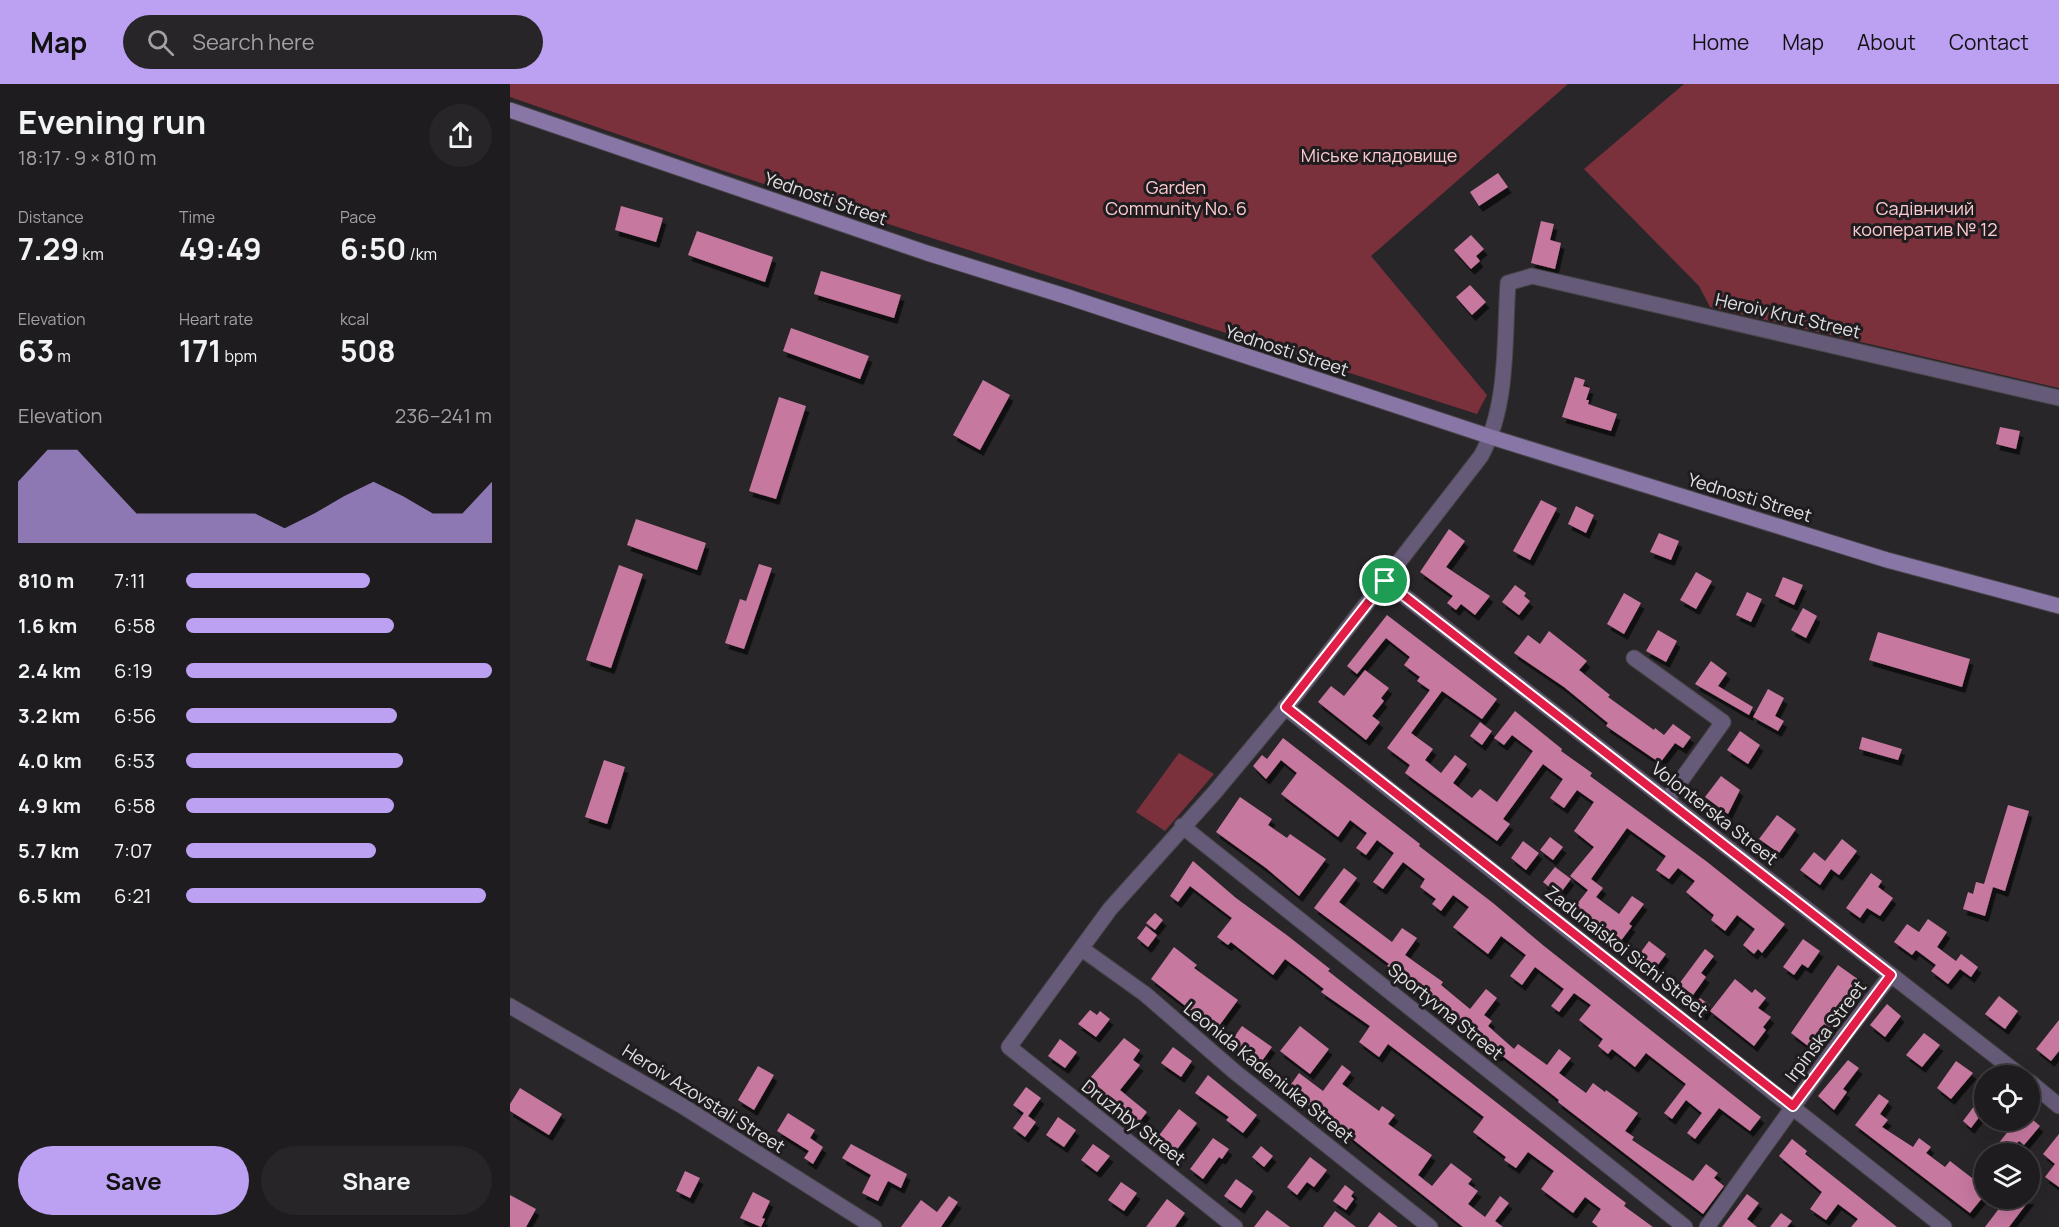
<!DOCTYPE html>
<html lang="en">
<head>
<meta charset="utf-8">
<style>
	:root { --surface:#1f1c1f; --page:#272528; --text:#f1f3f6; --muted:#a1a1a4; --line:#3c3a3d; --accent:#bca0f2 }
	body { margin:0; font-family:Manrope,sans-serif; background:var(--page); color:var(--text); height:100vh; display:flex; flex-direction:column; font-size:22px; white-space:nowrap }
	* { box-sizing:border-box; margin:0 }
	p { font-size:20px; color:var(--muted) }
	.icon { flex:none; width:33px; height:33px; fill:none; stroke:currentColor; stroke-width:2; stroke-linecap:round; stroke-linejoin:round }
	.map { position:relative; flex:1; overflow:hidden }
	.side { display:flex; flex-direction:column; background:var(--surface); width:510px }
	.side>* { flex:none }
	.tools { position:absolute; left:1464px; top:981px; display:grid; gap:12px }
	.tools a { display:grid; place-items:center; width:66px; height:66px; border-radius:50%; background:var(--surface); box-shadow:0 6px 24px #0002,0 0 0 2px var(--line); font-size:30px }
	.pin { position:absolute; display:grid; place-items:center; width:51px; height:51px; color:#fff; margin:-26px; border:3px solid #fff; border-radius:50%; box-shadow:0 2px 6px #0007 }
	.round { display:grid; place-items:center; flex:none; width:63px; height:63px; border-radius:32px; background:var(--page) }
	.overview { display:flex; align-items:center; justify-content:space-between; height:102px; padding:0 18px }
	h1 { font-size:33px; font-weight:700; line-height:45px }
	.metrics { display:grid; grid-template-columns:repeat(3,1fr); gap:9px; height:102px; padding:6px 18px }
	.metrics div { display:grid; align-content:center }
	.metrics b { font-size:30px; font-weight:700 }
	.metrics small { font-size:16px; font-weight:400 }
	.metrics p { font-size:16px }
	.chart { height:168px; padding:12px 18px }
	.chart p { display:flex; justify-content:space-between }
	.chart svg { width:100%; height:108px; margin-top:6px; fill:var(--accent); opacity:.7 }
	.action { display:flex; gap:12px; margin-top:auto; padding:12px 18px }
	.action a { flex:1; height:69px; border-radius:36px; background:var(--accent); color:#111; font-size:24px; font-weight:700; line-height:69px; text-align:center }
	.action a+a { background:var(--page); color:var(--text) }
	ul { padding:0 18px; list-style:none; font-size:20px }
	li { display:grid; grid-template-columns:96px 72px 1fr; align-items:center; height:45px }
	li i { height:15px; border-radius:8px; background:var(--accent) }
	header { display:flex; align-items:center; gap:36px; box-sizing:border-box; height:84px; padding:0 30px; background:var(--accent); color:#111 }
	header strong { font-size:28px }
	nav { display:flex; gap:33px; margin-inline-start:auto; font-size:21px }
	.search { width:420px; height:54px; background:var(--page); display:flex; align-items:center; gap:15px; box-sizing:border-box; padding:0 21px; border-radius:33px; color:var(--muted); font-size:22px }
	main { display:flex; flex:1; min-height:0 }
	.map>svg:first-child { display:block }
	.green { fill:#7b313c }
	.building { fill:#c7789f; filter:url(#shadow) }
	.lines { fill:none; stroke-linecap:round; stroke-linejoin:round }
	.minor-casing { stroke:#474447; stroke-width:17 }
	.secondary-casing { stroke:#474447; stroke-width:17 }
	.minor { stroke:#655a78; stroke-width:15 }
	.secondary { stroke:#8876a6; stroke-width:15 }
	.route-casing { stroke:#fff; stroke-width:12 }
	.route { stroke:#e11d48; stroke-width:8 }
	.labels { text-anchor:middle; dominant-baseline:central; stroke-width:6; stroke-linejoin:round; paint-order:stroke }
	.park-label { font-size:18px; fill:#fdcbcf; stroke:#1f1c1f }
	.street-label { font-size:18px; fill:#e2e1e2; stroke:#1f1c1f }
</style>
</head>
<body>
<header>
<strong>Map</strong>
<div class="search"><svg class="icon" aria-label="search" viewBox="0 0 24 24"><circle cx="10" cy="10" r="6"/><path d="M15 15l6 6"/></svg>Search here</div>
<nav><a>Home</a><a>Map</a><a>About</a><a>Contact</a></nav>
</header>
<main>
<section class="side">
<div class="overview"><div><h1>Evening run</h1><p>18:17 · 9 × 810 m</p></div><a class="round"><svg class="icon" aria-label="share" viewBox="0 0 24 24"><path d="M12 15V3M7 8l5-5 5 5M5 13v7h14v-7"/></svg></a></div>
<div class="metrics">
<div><p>Distance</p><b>7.29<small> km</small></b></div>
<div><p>Time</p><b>49:49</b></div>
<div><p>Pace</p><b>6:50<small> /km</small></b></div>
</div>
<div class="metrics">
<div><p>Elevation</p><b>63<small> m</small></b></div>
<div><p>Heart rate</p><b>171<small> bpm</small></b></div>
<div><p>kcal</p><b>508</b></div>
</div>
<div class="chart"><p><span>Elevation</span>236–241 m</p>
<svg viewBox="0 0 160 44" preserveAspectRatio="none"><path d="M0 44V19L10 6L20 6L30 19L40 32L50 32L60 32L70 32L80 32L90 38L100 32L110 25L120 19L130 25L140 32L150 32L160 19V44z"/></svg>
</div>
<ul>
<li><b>810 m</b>7:11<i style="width:60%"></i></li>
<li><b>1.6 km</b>6:58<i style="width:68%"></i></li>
<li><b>2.4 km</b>6:19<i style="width:100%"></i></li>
<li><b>3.2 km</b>6:56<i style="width:69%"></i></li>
<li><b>4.0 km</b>6:53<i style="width:71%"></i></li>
<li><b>4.9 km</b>6:58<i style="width:68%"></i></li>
<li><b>5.7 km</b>7:07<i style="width:62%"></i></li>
<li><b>6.5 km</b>6:21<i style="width:98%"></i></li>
</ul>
<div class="action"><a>Save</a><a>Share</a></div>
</section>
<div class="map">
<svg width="1549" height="1143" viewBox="0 0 1549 1143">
	<defs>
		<filter id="shadow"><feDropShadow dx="3.5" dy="6" stdDeviation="0" flood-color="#0009"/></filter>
	</defs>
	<rect width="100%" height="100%" fill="#292629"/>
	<path class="green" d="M0,0H1058L861,172L977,311L967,330L211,86L0,13Z
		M1174,0H1549V304L1200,223L1189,202L1074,85Z
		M669,669L704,690L655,747L626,728Z"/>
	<path class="building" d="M988,89L998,103L969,122L960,108Z
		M111,122L153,134L146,158L105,146Z
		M1031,137L1044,140L1040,156L1051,159L1045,185L1021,179Z
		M187,147L263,173L255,198L178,171Z
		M961,151L974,165L966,172L970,177L961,185L944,166Z
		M311,187L391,211L384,234L304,210Z
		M960,201L976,218L962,231L946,213Z
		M281,244L359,272L350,295L273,267Z
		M1065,293L1075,296L1073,302L1080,304L1076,316H1079L1078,320L1107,330L1101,347L1052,333Z
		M473,296L500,311L470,366L443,351Z
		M269,313L296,322L266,415L239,407Z
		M1490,343L1510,347L1506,365L1486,360Z
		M1031,416L1047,424L1020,476L1003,467Z
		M1066,422L1084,431L1076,449L1058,440Z
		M126,435L196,459L187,486L117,461Z
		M939,445L955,457L936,483L980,512L965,531L951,520L946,526L937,519L943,512L910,488Z
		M1149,449L1169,457L1161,476L1140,468Z
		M249,480L262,484L234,565L215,559L230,515L236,517Z
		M109,481L133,490L101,584L76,576Z
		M1186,488L1202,497L1186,525L1170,516Z
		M1273,493L1293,501L1284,521L1265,512Z
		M1005,501L1016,509L1014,512L1020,517L1009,531L992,518Z
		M1237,508L1252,515L1241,538L1226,531Z
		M1114,509L1131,519L1114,550L1097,540Z
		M1293,524L1307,532L1296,554L1281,546Z
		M877,531L987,615L972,635L932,607L901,649L923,665L915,676L931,689L945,671L957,680L943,699L962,714L970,705L987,718L1023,667L1002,651L994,661L984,654L1005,627L1052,665L1051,667L1082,689L1080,692L1196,777L1275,840L1252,869L1248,865L1244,870L1233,861L1245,845L1227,831L1215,847L1201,836L1204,831L1176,808L1185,797L1168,784L1159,795L1146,786L1156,772L1117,744L1081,795L1093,804L1086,813L1109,830L1122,812L1134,820L1119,840L1122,842L1110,858L1063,825L1078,806L1060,792L1084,763L1064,747L1084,718L1067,706L1054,724L1040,714L1053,695L1033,680L993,735L1000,740L987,757L895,689L900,681L877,664L920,606L907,597L910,593L894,581L900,573L876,554L847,590L837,582Z
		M1148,546L1167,557L1156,578L1136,567Z
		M1039,547L1077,577L1069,586L1100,611L1098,613L1144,646L1145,644L1154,651L1163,640L1181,653L1173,664L1165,659L1150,679L1096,642L1098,639L1054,603L1004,569L1018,551L1030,560Z
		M1368,548L1460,575L1452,603L1359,576Z
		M1201,577L1217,589L1208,602L1243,623L1239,631L1185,600Z
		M855,586L879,604L871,614L874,617L862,632L870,638L856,656L808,618L821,602L834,612Z
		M1258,605L1274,614L1265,632L1274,637L1268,647L1243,633Z
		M970,638L982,647L972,661L960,652Z
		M1230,647L1250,661L1238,680L1217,666Z
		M1352,653L1392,665L1388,676L1349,665Z
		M773,654L910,760L909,762L983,819L1034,862L1251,1033L1240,1047L1209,1024L1185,1055L1177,1049L1192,1029L1176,1016L1162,1035L1154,1029L1176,1000L1136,969L1125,983L1102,965L1098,970L1088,962L1093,955L1069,936L1081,921L1064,909L1049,928L1041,922L1054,905L1025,883L1012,901L1000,892L1016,871L991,852L978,870L943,843L959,823L943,811L931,827L922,820L926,815L910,803L915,795L893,778L873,805L863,798L884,769L867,756L856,771L846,764L857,749L840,736L828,753L771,710L787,689L771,676L756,695L743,682L752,671L757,675Z
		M94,676L115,683L97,740L75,733Z
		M1211,692L1230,706L1218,730L1195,713Z
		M730,713L762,735L758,741L777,754L780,750L816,775L789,812L756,784L706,748Z
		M1498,721L1519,727L1495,807L1483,803L1475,832L1453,825L1458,808L1463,810L1466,798L1474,800Z
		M1267,731L1286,745L1269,769L1249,755Z
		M1040,753L1053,763L1043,776L1030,766Z
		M1332,755L1347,767L1329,791L1321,785L1310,801L1290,786L1304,768L1315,777Z
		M1013,757L1029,769L1016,786L1001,774Z
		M683,777L726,814L778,852L820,885L818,887L1095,1103L1116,1119L1114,1122L1143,1143H1088L1082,1138L1091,1125L1075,1113L1063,1129L1031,1105L1044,1087L1018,1068L1006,1084L994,1076L996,1073L963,1048L974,1033L878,960L869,973L849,958L860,942L811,908L814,905L791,887L775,875L763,891L721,858L718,861L707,853L722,834L680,802L668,818L660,812Z
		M1045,783L1061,795L1049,811L1033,798Z
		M834,784L847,794L829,818L882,858L892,844L907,854L895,871L933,898L931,901L960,925L976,905L987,914L974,931L982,937L978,942L1004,965L1008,960L1037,981L1049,965L1061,974L1049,989L1076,1009L1083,999L1095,1008L1096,1006L1128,1029L1115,1047L1124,1053L1122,1056L1183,1097L1196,1080L1208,1089L1204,1094L1214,1102L1193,1130L1048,1018L1049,1016L1025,997L990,970L988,972L979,964L981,962L877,882L879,880L804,824Z
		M1361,789L1372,797L1368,803L1383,814L1370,832L1357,824L1350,834L1336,824Z
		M645,829L653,836L645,846L636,839Z
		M1418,835L1437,848L1427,863L1446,877L1451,870L1468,883L1461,893L1450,885L1438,900L1421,887L1426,881L1406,866L1402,871L1384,858L1397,840L1409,848Z
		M636,842L647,851L638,863L627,854Z
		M1293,855L1310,867L1298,884L1292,880L1284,891L1273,883Z
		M1139,857L1156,870L1145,885L1128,872Z
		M664,863L687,881L684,884L728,916L706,946L641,895Z
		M1195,865L1204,872L1191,889L1196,893L1183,911L1169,900Z
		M1328,881L1349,896L1339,909L1348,916L1337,931L1334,929L1322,945L1314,940L1298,962L1281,949Z
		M1225,895L1242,909L1245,905L1256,914L1248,924L1261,933L1253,943L1256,946L1244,962L1200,927Z
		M1489,912L1508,927L1495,945L1475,930Z
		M1190,914L1200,921L1193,931L1183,924Z
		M1377,920L1391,932L1375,953L1360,941Z
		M580,926L587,931L590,927L600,935L586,953L568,940Z
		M1549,936V967L1541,977L1526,965Z
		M732,942L762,963L749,981L720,959Z
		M790,942L819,965L800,990L770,967Z
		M1414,949L1430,961L1412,983L1396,971Z
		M614,954L630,966L623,976L630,981L610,1006L637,1028L626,1042L574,1001Z
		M550,955L567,968L555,984L538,972Z
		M663,963L682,977L671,993L651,979Z
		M1338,976L1349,984L1333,1005L1337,1008L1324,1026L1308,1012Z
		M1446,977L1463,989L1441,1015L1427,1004Z
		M832,981L841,988L832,1000L869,1027L872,1022L885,1031L878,1040L922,1071L908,1091L922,1102L941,1079L962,1095L958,1100L968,1107L958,1120L975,1133L990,1112L999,1119L985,1137L993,1143H953L816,1034L813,1039L797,1027L801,1023L777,1006L789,989L813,1007Z
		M248,982L264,991L244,1026L228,1016Z
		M698,991L747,1031L733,1049L716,1036L719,1033L685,1009Z
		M516,1003L531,1014L518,1032L526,1038L515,1053L503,1044L514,1029L503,1021Z
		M10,1004L52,1030L39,1051L0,1027V1020Z
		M1474,1009V1027L1461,1044L1453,1037Z
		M1369,1010L1379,1017L1370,1030L1378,1036L1372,1043L1403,1063L1409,1054L1421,1063L1416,1069L1435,1083L1440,1077L1462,1094L1466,1088L1474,1094V1100L1468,1109L1473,1113L1460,1129L1345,1041Z
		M669,1025L687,1039L662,1072L644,1058Z
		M278,1029L305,1046L300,1054L313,1063L303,1080L294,1074L299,1067L267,1047Z
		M548,1033L566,1046L554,1063L536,1051Z
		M1507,1036H1523L1530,1042L1514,1061L1509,1057L1499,1069L1488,1060Z
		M1549,1050V1103L1535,1093L1545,1080L1533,1070Z
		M703,1054L719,1065L712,1075L709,1073L693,1095L680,1085Z
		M1282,1055L1297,1067L1295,1070L1387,1143H1341L1348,1135L1328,1120L1316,1136L1300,1125L1312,1108L1269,1072Z
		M341,1060L397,1090L391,1104L378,1097L368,1117L352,1109L361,1091L332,1074Z
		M583,1060L600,1072L587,1088L571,1076Z
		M751,1062L763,1072L754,1083L742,1073Z
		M800,1073L817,1086L804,1103L797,1098L787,1111L777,1103Z
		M175,1087L190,1094L180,1114L166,1107Z
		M726,1095L743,1107L731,1124L714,1112Z
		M611,1098L627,1109L614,1127L598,1116Z
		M835,1101L844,1108L841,1112L844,1115L836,1126L823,1117Z
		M243,1108L260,1117L252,1134L255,1135L251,1143L230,1134Z
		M1237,1110L1249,1119L1237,1135L1247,1143H1212Z
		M0,1111L26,1125L16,1143H0Z
		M439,1112L448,1118L431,1143H391L411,1116L427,1128Z
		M1497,1114H1521L1499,1143H1475Z
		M657,1115L675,1129L665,1143H636Z
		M757,1126L780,1143H744Z
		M825,1127L846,1143H813Z
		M869,1128L888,1143H858Z
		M1271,1129L1282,1137L1277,1143H1260Z"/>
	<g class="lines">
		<g class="minor-casing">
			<path id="minor" d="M875,497L1511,992
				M1124,574L1213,638L1157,716
				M775,623L1434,1143
				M672,742L1175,1143
				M572,865L635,910L725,988L920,1143
				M0,922L174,1023L364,1143
				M1520,998L1549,1022
				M725,1143L499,963L600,825L705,708L785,612L971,372C999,321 994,256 998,199L1022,192L1549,314
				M1197,1143L1333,953L1381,891"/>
		</g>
		<g class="secondary-casing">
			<path id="secondary" d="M0,26L417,169L555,212L981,353L1377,476L1549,522"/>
		</g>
		<use href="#minor" class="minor"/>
		<use href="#secondary" class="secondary"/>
	</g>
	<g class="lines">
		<g class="route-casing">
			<path id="route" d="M875,497L1381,891L1283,1022L776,623Z"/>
		</g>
		<use href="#route" class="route"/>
	</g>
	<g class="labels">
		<g class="park-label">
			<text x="869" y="71">Міське кладовище</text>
			<text x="666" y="103">Garden<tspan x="666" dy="21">Community No. 6</tspan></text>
			<text x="1415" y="124">Садівничий<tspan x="1415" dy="21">кооператив № 12</tspan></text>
		</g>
		<g class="street-label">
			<text transform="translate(316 114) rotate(19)">Yednosti Street</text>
			<text transform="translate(1278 231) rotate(13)">Heroiv Krut Street</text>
			<text transform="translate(777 266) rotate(18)">Yednosti Street</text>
			<text transform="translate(1240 413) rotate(17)">Yednosti Street</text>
			<text transform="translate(1205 729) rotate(38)">Volonterska Street</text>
			<text transform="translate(1117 867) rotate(38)">Zadunaiskoi Sichi Street</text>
			<text transform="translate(936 927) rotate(39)">Sportyvna Street</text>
			<text transform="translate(1315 947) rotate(-53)">Irpinska Street</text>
			<text transform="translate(759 988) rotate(39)">Leonida Kadeniuka Street</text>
			<text transform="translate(194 1014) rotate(32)">Heroiv Azovstali Street</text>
			<text transform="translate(624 1038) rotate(38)">Druzhby Street</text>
		</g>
	</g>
</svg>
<div class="tools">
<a><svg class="icon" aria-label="locate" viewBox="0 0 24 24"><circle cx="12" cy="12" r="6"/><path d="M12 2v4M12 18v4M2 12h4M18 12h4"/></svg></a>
<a><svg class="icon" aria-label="layers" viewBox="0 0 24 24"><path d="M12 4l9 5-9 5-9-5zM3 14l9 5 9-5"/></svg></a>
</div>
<div class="pin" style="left:875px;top:497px;background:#1e9e55"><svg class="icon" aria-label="arrive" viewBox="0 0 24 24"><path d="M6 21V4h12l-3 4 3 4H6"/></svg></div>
</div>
</main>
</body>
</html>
